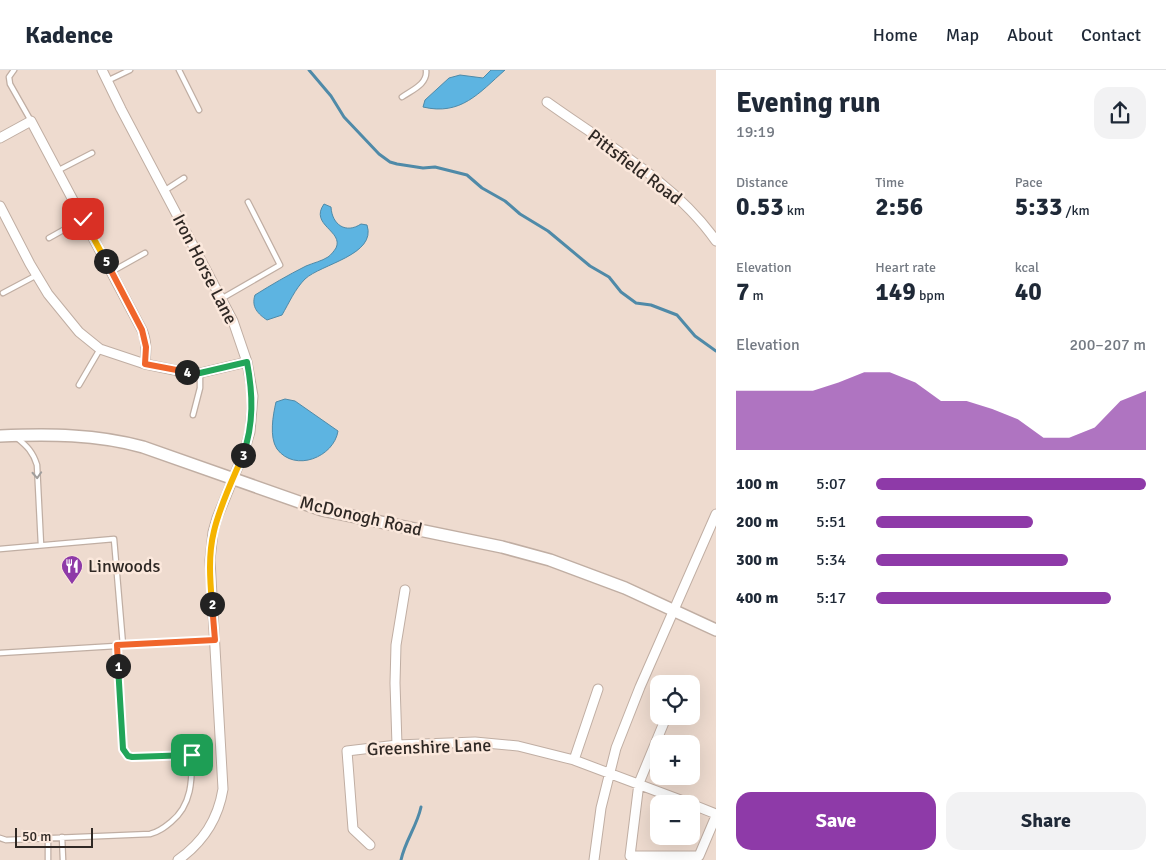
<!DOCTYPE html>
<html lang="en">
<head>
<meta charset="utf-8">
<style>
	:root { --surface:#fff; --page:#f2f2f3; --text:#1f2937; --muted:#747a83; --line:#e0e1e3; --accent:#8e3aa8 }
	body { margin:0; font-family:Signika,sans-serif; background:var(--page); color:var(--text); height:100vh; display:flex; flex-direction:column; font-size:19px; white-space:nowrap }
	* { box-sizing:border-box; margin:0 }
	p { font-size:16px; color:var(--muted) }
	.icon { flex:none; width:28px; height:28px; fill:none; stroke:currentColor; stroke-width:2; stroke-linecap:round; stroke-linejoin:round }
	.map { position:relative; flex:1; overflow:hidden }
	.sheet { display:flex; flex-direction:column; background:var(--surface); width:450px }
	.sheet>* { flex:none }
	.tools { position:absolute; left:650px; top:605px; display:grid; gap:10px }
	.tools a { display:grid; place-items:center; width:50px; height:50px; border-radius:10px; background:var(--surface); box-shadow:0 5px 20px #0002; font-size:25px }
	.scale { position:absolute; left:15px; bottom:12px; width:78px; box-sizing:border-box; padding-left:5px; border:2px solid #2f2824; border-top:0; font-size:14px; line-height:18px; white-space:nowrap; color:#2f2824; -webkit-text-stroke:4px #fbe8dc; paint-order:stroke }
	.pin { position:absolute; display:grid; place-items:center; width:42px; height:42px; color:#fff; margin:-21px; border-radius:10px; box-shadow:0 2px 8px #0006 }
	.km { position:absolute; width:25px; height:25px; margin:-12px; border-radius:50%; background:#222; color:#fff; font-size:14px; line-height:25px; text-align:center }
	.round { display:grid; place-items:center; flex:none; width:52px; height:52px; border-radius:15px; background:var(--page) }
	.summary { display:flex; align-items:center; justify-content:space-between; height:85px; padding:0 20px }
	h1 { font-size:28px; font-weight:700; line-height:38px }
	.metrics { display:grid; grid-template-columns:repeat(3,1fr); gap:8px; height:85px; padding:5px 20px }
	.metrics div { display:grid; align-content:center }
	.metrics b { font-size:25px; font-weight:700 }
	.metrics small { font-size:14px; font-weight:400 }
	.metrics p { font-size:14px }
	.chart { height:140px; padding:10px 20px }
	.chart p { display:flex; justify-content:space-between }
	.chart svg { width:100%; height:90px; margin-top:5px; fill:var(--accent); opacity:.7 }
	.action { display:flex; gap:10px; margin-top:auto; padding:10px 20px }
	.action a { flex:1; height:58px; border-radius:15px; background:var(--accent); color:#fff; font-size:20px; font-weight:700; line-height:58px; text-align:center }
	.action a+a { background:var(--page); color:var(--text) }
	ul { padding:0 20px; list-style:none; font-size:16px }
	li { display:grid; grid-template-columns:80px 60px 1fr; align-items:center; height:38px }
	li i { height:12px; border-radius:6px; background:var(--accent) }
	header { display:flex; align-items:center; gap:30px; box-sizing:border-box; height:70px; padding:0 25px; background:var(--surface); border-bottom:1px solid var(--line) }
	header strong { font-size:24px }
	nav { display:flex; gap:28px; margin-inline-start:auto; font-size:18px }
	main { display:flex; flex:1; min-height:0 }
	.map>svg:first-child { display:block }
	.water { fill:#5db4e1; stroke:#4f8aa8 }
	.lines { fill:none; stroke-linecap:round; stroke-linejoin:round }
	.stream { stroke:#4f8aa8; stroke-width:3 }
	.lane-casing { stroke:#c0aea3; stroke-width:7 }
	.street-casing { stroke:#c0aea3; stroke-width:11 }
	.secondary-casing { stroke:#c0aea3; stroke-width:14 }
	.lane { stroke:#fff; stroke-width:4.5 }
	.street { stroke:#fff; stroke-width:9 }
	.secondary { stroke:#fff; stroke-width:11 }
	.oneway { stroke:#a19e9c }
	.split-1-casing { stroke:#fff; stroke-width:10 }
	.split-2-casing { stroke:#fff; stroke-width:10 }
	.split-3-casing { stroke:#fff; stroke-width:10 }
	.split-4-casing { stroke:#fff; stroke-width:10 }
	.split-5-casing { stroke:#fff; stroke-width:10 }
	.split-6-casing { stroke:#fff; stroke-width:10 }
	.split-1 { stroke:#22a559; stroke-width:6 }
	.split-2 { stroke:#f0652b; stroke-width:6 }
	.split-3 { stroke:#f5b400; stroke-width:6 }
	.split-4 { stroke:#22a559; stroke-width:6 }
	.split-5 { stroke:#f0652b; stroke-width:6 }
	.split-6 { stroke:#f5b400; stroke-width:6 }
	.labels { text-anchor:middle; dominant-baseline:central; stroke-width:5; stroke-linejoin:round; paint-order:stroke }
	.street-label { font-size:18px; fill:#2f2824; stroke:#fbe8dc }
	.poi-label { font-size:18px; fill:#2f2824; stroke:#fbe8dc; text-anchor:start }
</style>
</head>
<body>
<header>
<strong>Kadence</strong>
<nav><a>Home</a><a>Map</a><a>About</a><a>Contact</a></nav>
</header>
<main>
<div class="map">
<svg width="716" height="790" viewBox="0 0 716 790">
	<rect width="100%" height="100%" fill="#eedbcf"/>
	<path class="water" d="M491,0H505C479,23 461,46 423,37L425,30L449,8L460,5L483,8Z
		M324,134L331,137C332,155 346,164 361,154L367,155C377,185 321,194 305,209C295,219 289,233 282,245L267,250C258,244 251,237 255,225C271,215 288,205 306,196C313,193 322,191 328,187C331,185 334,181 336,178C344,161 309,155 324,134Z
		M285,329L295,331L338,361C334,387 295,403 277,379C269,367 273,345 276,332Z"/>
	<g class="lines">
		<path class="stream" d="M309,0L331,26L344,47L379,84L390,92L397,94L423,98L435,97L467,105L482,118L505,131L520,144L548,161L590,196L609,207L621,222L636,233L651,235L677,245L695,266L716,281
			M401,790C405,771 417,756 421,737"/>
		<g class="lane-casing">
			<path id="lane" d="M14,0L9,7L10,14L31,51
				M179,0L199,40
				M107,11L130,0
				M402,27C412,20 428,14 426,0
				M57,101L92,83
				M164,121L184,108
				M49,168L83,149
				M111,202L145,183
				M3,223L37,205
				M221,229L280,195L248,132
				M79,315L100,279
				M193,345L200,318V303
				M17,368C27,376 33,382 37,395L41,475
				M0,479L114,469L123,575
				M0,583L215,570
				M62,767L63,790
				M0,768L6,770L150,764C159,762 165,757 171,752C192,735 192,710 192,685L132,687L128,686L123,679L117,575
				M48,790V768"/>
		</g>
		<g class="street-casing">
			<path id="street" d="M102,0L121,39L233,251L247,292L253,326L250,362L244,382L217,448L213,462L210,490L223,719C218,750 203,772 178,790
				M547,32C604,73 676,113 716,171
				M0,68L31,51L142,260C147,271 146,281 145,294
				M0,136L30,194L48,224L79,262L100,279L145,294L184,302L200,303L247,292
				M665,650L639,713L630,786H699L716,746
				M397,675L395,613L396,575L405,520
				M574,690L598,619
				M691,734L716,744
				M370,775L353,759L347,681L397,675L475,672L518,676L574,690L691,734
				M594,790L601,738L616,678L640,617L716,444"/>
		</g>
		<g class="secondary-casing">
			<path id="secondary" d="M0,366C49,364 96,364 143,377L322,440L502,477L550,490L625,518L716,560"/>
		</g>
		<use href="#lane" class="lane"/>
		<use href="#street" class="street"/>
		<use href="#secondary" class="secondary"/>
	</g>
	<defs><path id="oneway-chevron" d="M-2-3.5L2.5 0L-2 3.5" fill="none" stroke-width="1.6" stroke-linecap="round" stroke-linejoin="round" transform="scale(1.25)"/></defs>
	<use class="oneway" href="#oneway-chevron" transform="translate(37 405) rotate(87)"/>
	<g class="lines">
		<g class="split-1-casing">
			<path id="split-1" d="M118,596L123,679L128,686L132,687L192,685"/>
		</g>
		<g class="split-2-casing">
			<path id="split-2" d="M118,596L117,575L215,570L212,534"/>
		</g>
		<g class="split-3-casing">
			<path id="split-3" d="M212,534C210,510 208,485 214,461C220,435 233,409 243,385"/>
		</g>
		<g class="split-4-casing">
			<path id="split-4" d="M187,302L200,303L247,292C253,324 254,354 243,385"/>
		</g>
		<g class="split-5-casing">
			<path id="split-5" d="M106,191L142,260L146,277L145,294L187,302"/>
		</g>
		<g class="split-6-casing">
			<path id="split-6" d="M83,149L106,191"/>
		</g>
		<use href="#split-1" class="split-1"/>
		<use href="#split-2" class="split-2"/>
		<use href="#split-3" class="split-3"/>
		<use href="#split-4" class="split-4"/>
		<use href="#split-5" class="split-5"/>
		<use href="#split-6" class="split-6"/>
	</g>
	<defs>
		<g id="restaurant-pin" transform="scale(1.125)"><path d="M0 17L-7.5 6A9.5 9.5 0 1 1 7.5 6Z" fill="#8e3aa8" stroke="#fbe8dc"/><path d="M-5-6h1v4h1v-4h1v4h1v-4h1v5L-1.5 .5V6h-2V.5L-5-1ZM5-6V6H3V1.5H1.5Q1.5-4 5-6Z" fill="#fff"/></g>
	</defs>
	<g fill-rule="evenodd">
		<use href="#restaurant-pin" x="72" y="496"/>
	</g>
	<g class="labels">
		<g class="street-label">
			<text transform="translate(635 97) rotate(37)">Pittsfield Road</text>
			<text transform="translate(205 199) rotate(63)">Iron Horse Lane</text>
			<text transform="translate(361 446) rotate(13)">McDonogh Road</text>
			<text transform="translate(429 677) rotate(-2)">Greenshire Lane</text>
		</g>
		<g class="poi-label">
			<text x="88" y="496">Linwoods</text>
		</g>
	</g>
</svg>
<div class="tools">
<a><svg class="icon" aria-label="locate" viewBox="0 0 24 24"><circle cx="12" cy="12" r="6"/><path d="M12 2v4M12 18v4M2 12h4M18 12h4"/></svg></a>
<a>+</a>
<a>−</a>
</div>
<div class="scale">50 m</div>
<div class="pin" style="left:192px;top:685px;background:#1e9e55"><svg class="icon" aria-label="arrive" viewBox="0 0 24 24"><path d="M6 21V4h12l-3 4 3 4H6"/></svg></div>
<div class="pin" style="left:83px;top:149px;background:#d93025"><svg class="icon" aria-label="check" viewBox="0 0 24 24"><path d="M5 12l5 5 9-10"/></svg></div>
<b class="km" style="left:118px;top:596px">1</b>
<b class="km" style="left:212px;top:534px">2</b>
<b class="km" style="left:243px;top:385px">3</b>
<b class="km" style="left:187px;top:302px">4</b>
<b class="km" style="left:106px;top:191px">5</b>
</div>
<section class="sheet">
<div class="summary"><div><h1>Evening run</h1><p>19:19</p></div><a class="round"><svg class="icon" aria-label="share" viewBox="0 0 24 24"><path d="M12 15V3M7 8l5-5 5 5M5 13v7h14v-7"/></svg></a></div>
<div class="metrics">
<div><p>Distance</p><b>0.53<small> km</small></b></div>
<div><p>Time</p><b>2:56</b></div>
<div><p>Pace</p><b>5:33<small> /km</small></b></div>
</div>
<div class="metrics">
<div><p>Elevation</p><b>7<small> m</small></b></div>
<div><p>Heart rate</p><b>149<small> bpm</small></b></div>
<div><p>kcal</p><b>40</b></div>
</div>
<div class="chart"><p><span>Elevation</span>200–207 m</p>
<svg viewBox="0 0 160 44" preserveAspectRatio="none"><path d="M0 44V15L10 15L20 15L30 15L40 11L50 6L60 6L70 11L80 20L90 20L100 24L110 29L120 38L130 38L140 33L150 20L160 15V44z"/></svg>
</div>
<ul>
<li><b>100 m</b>5:07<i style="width:100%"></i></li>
<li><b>200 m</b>5:51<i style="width:58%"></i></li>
<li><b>300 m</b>5:34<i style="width:71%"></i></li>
<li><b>400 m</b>5:17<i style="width:87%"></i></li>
</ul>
<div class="action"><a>Save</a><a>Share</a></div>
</section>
</main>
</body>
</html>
